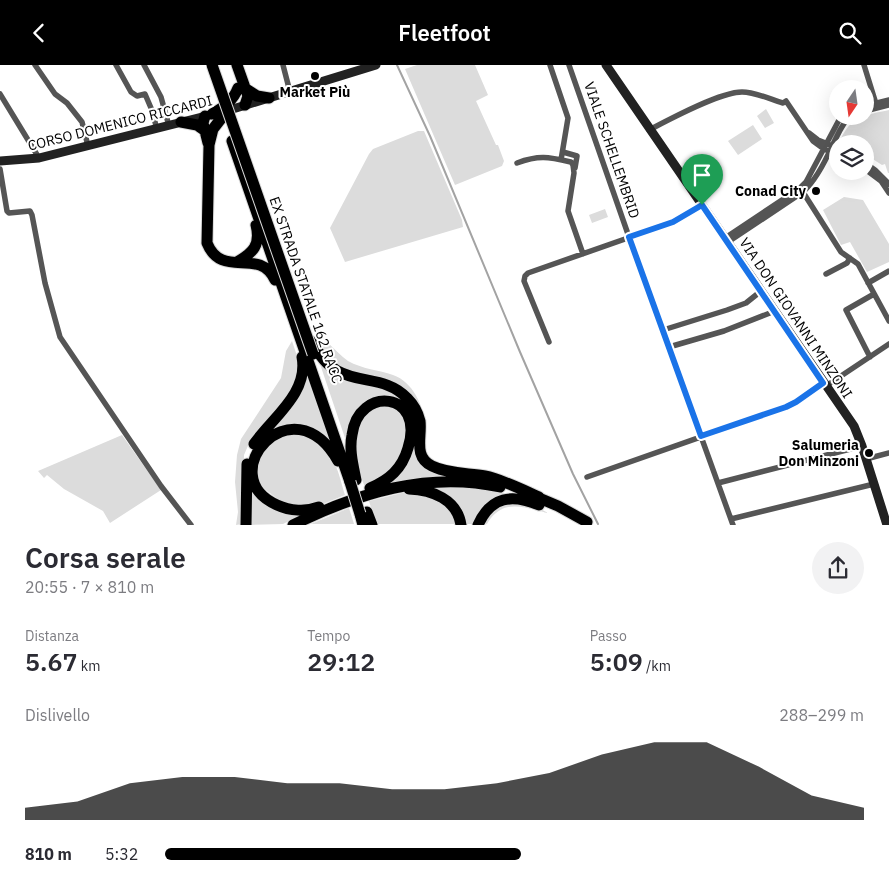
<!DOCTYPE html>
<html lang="it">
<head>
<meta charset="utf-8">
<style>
	:root { --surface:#fff; --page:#f2f2f3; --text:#2b2b33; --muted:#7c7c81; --accent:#000 }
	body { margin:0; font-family:"IBM Plex Sans",sans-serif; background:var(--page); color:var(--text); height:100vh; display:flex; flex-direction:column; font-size:19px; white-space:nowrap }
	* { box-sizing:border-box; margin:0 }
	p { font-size:16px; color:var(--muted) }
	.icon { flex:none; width:28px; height:28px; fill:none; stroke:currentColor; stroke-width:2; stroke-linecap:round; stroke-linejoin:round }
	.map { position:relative; height:460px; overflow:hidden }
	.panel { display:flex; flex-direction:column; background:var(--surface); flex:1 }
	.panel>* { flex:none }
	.needle { width:32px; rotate:193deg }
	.controls { position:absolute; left:829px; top:15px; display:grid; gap:10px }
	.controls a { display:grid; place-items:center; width:45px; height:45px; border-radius:50%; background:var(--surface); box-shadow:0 5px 20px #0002; font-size:25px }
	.pin { position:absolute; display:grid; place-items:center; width:42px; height:42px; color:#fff; margin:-51px -21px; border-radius:50% 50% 50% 0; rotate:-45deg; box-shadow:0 0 5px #0007 }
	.pin .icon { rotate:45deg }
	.round { display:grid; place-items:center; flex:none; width:52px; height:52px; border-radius:26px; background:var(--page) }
	.overview { display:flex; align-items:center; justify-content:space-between; height:85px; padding:0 25px }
	h1 { font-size:28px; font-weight:600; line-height:38px }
	.metrics { display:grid; grid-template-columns:repeat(3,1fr); gap:8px; height:85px; padding:5px 25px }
	.metrics div { display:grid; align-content:center }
	.metrics b { font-size:25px; font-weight:600 }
	.metrics small { font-size:14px; font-weight:400 }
	.metrics p { font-size:14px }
	.chart { height:140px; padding:10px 25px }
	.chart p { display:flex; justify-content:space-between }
	.chart svg { width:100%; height:90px; margin-top:5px; fill:var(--accent); opacity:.7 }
	ul { padding:0 25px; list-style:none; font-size:16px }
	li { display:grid; grid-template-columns:80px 60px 1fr; align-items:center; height:38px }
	li i { height:12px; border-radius:6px; background:var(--accent) }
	header { display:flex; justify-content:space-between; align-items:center; height:65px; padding:0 25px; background:var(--accent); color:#fff; font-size:22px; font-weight:600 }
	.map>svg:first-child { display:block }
	.green { fill:#dcdcdc }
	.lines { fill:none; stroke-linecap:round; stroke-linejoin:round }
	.stream { stroke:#a3a3a3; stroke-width:2 }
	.highway-casing { stroke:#dbdbdb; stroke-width:13 }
	.street { stroke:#555; stroke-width:5.5 }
	.secondary { stroke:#222; stroke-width:9 }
	.highway { stroke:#000; stroke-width:11 }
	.highway-bridge-casing { stroke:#dbdbdb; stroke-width:13; stroke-linecap:butt }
	.highway-bridge { stroke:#000; stroke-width:11 }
	.route-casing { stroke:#fff; stroke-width:10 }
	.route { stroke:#1a73e8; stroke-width:6 }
	.poi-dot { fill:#000; stroke:#fff; stroke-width:2 }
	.labels { text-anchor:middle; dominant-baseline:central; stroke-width:4; stroke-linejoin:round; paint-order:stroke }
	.poi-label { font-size:14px; font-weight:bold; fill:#000; stroke:#fff; text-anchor:end }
	.street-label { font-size:14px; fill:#000; stroke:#fff }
</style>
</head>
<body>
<header><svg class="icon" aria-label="back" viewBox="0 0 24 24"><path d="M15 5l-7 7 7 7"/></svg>Fleetfoot<svg class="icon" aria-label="search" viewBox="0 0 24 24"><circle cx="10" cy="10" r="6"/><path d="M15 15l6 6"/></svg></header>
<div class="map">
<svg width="889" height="460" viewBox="0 0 889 460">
	<rect width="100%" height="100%" fill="#fff"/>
	<path class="green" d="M417,0H475L488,30L476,36L496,80H498L504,96L502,101L455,120L405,4Z
		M766,44L774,58L765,63L757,51Z
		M889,45V108H888L885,99L882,100L865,89V79H846L840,76C850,51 866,50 889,45Z
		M753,60L762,74L738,90L728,76Z
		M418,66H424L462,155L463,162L345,197L330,163L369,89L373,84Z
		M844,132L863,135L889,179V197L867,207L850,177L841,180L823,145Z
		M605,144L608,152L592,158L589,150Z
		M292,276L299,297L293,325L250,376L244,390L242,459L236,460L238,447L235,417L237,390L241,374L281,313L286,286Z
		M328,278C335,284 341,291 348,296C362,304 379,305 393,310C413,317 423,340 425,359L411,332L345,308L316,280Z
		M320,299C326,304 332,309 339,312C360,319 387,318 403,334C428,358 403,390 431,405C442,411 457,409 468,412C439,411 413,414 385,420C464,347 356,290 347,379Z
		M306,310L333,384L322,372L272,367L251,416L301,450L283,459L248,460V398L253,383Z
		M379,340L395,343L407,357L400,396L378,417L365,423L356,396L354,384L360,354Z
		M300,368C307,372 314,376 321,380C336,391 340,414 345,430L318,441L289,442L259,420L256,398L274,373Z
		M122,370L161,425L110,458L103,446L64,424L47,410L44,413L38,406Z
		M444,420L490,425L512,430L474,459H464L428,422Z
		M406,427L445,437L458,459H376L369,436Z
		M503,438L537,442L548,448C523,442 502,433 487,459L482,460L484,454Z
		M349,443L354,459H311Z"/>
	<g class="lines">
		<path class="stream" d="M397,0L430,71L520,287L573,409L598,459"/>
		<g class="highway-casing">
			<path id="highway" d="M237,0L248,31L245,40
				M246,24L257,31L269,33
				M227,46L213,64L209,80L207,178C222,215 259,181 275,215
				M212,49C224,42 233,36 238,23
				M205,51L203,58L208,78
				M181,57L197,60L204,65
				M232,76L350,417
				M237,197C253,188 261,180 256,160
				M313,277C336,329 379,303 407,333C413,339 418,348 420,356C422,372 413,392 432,401C448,409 468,408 485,411C501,414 523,425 539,432
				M254,379C272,353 309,328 302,292
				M356,415C353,400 349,385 352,370C358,320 426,326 408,383C402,404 389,415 370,423
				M409,424C432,425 457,434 461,460
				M532,430L558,441L587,457
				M319,442C306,447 290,446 277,440C211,411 292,315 338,396
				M367,447L372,460
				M360,449L363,460
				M246,460L247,399
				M293,460C358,428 428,406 500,422
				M478,460C491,431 512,429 539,440"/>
		</g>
		<path class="street" d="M35,0L55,29L67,38L82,57L88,81
			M116,0L131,27L137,31L145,29L151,43L157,64
			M144,0L161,32L169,61
			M283,0L290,27
			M550,0L568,53L561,95
			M569,0L629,172L733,460
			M864,0L877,42
			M0,29L39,93
			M865,41L889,35
			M865,46L889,40
			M649,65C670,54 720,27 742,27C755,27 770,34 783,38L786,36L813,76L824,84L838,90
			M809,68L818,75L838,83
			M563,87L577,91L575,103
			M517,98C539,90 548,92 571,97L573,100L574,108L568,146L583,189
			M865,98L875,105L889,119
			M0,104L7,146L9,148L30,146L32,150L45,218L60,272L161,421L191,460
			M865,104L881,116L889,128
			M801,124L841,187L858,199L889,256
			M725,173L800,123L806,117L839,55L843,51
			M728,177L803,127C816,115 825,97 832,81C838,70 841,60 850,51
			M826,209L847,198L850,193
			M868,218L889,206
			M663,265L727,245L746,238L761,226
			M549,277L524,216L525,211L528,208L665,160L680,153L702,140
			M669,282L724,266L775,246
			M870,292L846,245L874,229
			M826,321L889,279
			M866,394L889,388
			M587,412L786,342L796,337L823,317
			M718,418L862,381
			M731,454L874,419"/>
		<path class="secondary" d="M606,0L854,361L862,381L887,460
			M223,47L376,0
			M0,96L39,93L210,50"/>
		<use href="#highway" class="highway"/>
		<g class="highway-bridge-casing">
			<path id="highway-bridge" d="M212,0L313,289
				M350,417L360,449"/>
		</g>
		<use href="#highway-bridge" class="highway-bridge"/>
	</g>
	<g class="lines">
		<g class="route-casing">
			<path id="route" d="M702,140L823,318L796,337L786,342L701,371L629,172L673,157Z"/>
		</g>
		<use href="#route" class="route"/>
	</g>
	<g class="poi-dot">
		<circle cx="315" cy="11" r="5"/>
		<circle cx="816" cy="126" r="5"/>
		<circle cx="869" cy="388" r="5"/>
	</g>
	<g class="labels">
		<g class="poi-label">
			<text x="315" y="27" text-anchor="middle">Market Più</text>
			<text x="806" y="126">Conad City</text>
			<text x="859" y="380">Salumeria<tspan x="859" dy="16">Don Minzoni</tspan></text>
		</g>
		<g class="street-label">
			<text transform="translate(120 58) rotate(-14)">CORSO DOMENICO RICCARDI</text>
			<text transform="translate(612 85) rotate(71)">VIALE SCHELLEMBRID</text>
			<text transform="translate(306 225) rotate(71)">EX STRADA STATALE 162 RACC</text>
			<text transform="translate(796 253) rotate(56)">VIA DON GIOVANNI MINZONI</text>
		</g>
	</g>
</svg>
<div class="controls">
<a><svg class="needle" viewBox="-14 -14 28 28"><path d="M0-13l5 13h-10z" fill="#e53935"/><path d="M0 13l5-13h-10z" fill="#7c7c81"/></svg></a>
<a><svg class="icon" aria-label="layers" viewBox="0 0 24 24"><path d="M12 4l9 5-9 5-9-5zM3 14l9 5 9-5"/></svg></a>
</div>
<div class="pin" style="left:702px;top:140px;background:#1e9e55"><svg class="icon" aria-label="arrive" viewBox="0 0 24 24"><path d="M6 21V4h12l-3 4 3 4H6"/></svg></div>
</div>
<section class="panel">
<div class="overview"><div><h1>Corsa serale</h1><p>20:55 · 7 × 810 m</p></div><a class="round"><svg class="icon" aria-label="share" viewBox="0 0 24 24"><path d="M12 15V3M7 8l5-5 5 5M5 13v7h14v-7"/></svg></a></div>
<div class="metrics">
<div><p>Distanza</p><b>5.67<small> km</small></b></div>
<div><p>Tempo</p><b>29:12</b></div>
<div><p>Passo</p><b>5:09<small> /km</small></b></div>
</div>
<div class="chart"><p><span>Dislivello</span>288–299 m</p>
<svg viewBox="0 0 160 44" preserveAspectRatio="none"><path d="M0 44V38L10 35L20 26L30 23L40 23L50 26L60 26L70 29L80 29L90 26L100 21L110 12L120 6L130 6L140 18L150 32L160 38V44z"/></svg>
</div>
<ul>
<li><b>810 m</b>5:32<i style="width:51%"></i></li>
</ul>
</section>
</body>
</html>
